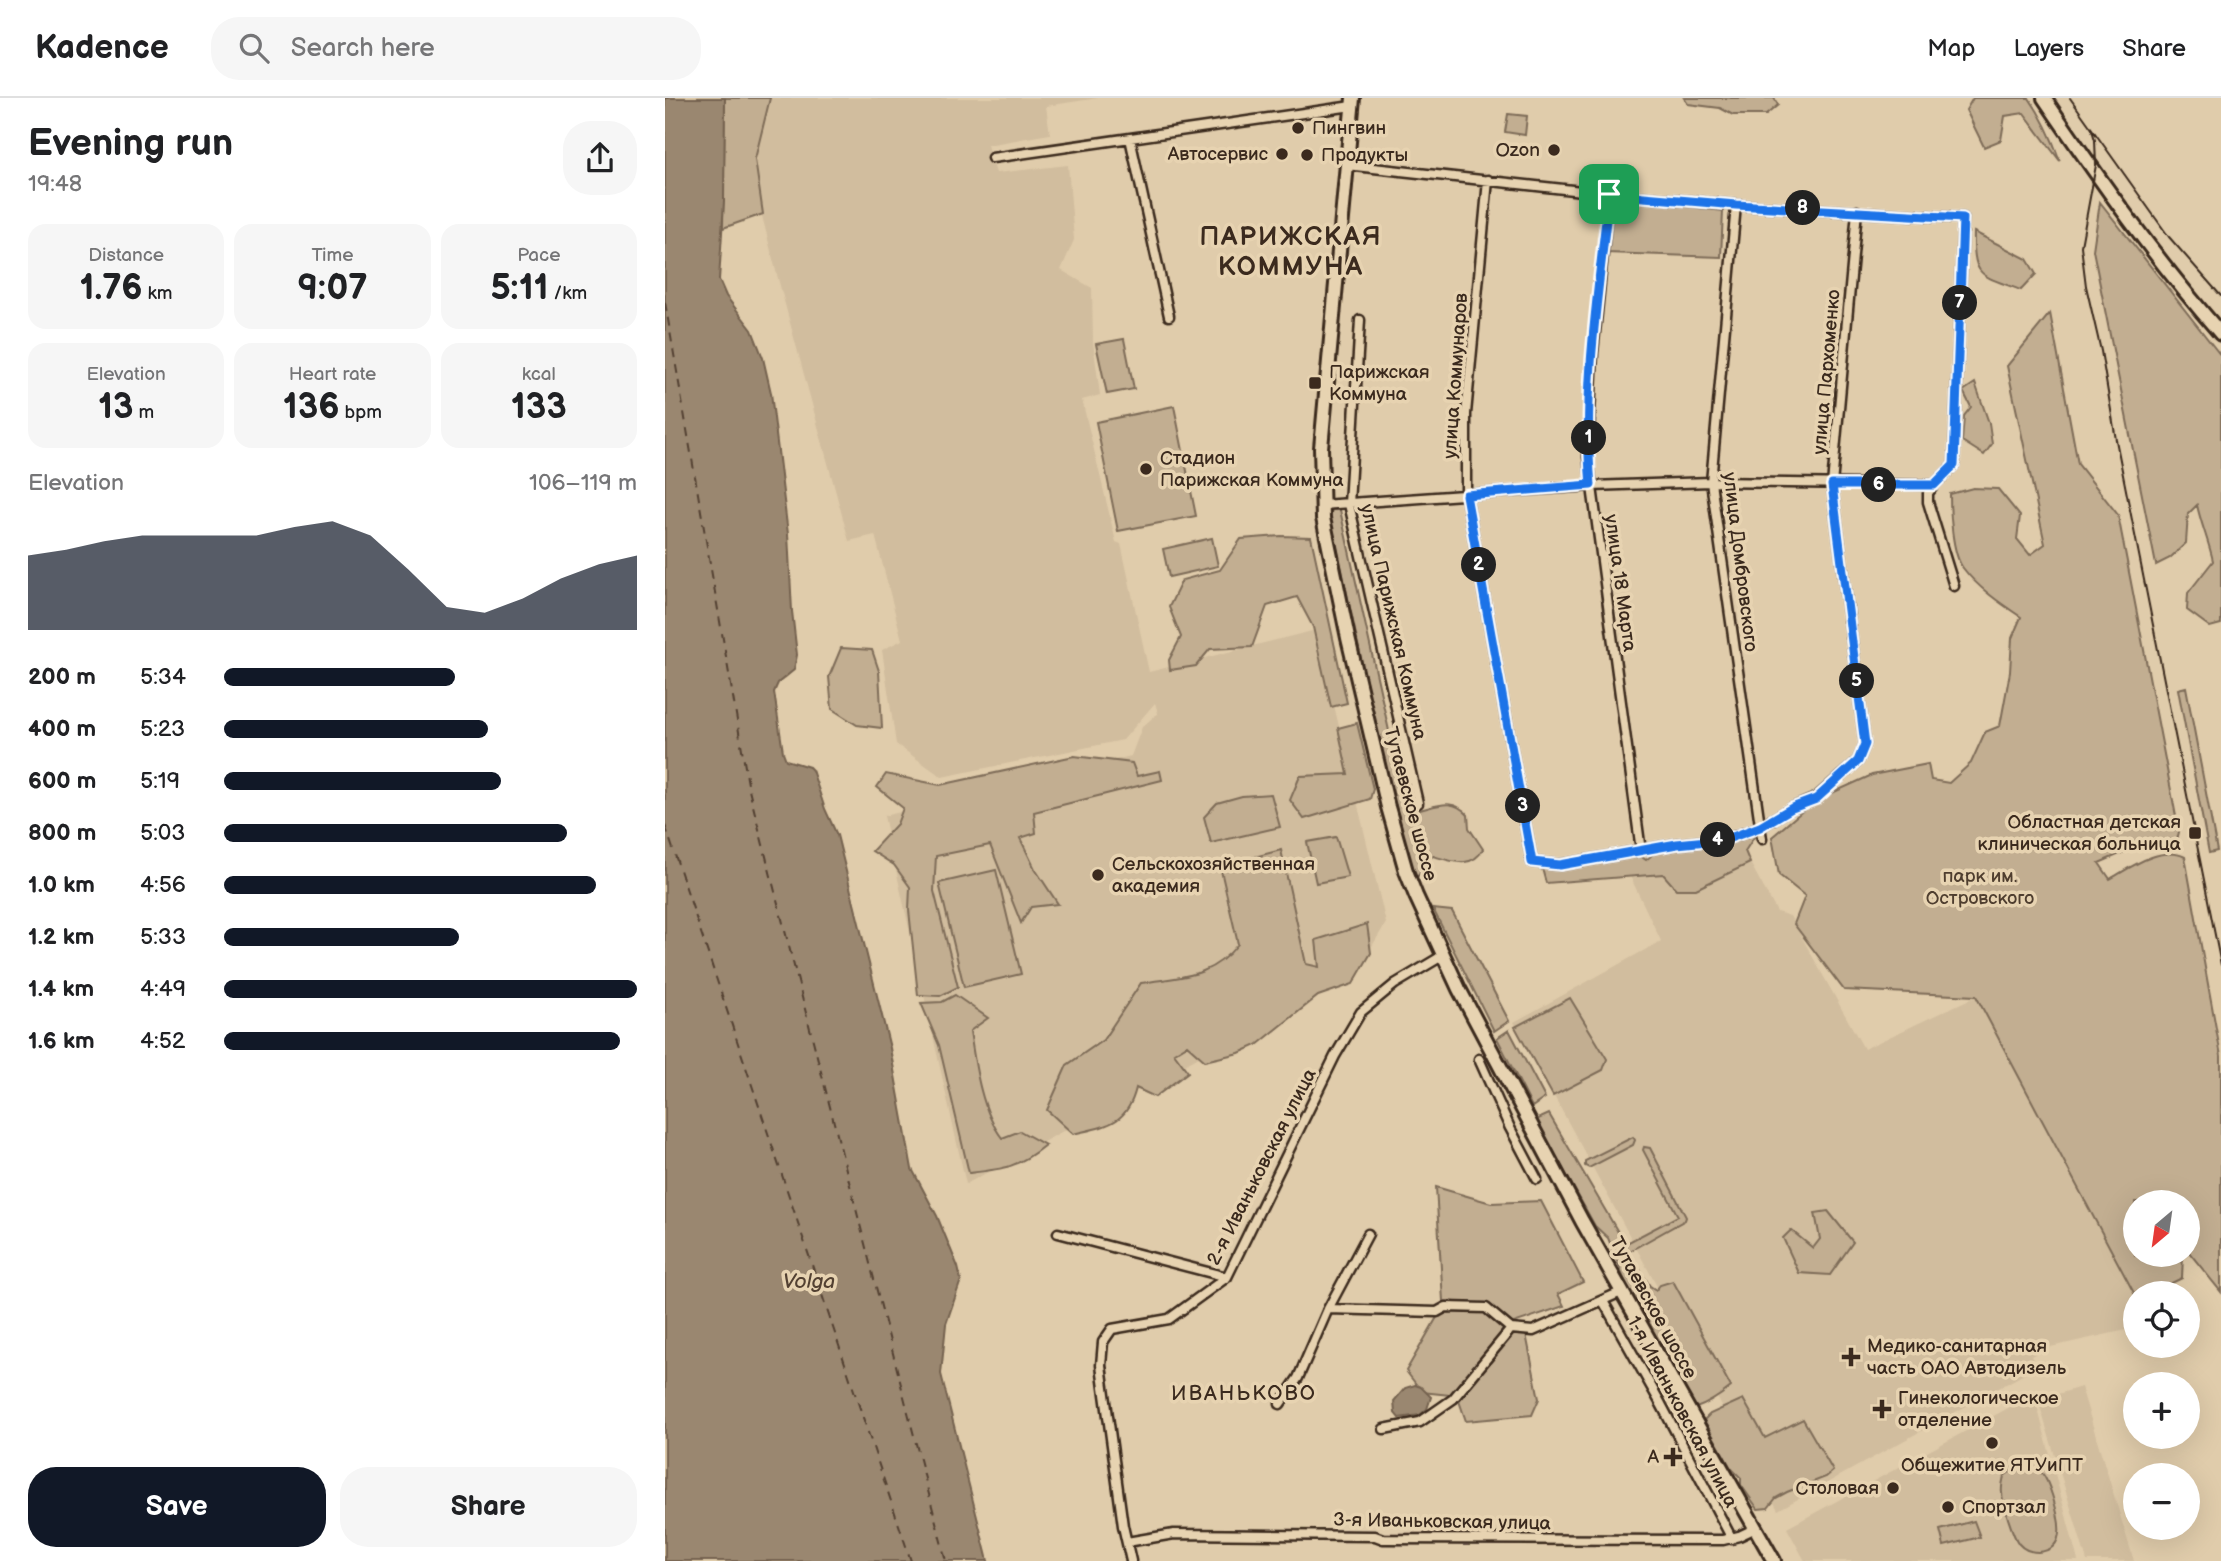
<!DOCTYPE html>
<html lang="en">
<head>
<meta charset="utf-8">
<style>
	:root { --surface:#fff; --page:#f6f6f6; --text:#202124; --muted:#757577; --line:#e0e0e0; --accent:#111827 }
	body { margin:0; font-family:"Balsamiq Sans",sans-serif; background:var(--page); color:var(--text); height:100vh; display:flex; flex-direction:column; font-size:26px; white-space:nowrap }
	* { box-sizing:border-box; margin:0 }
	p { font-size:23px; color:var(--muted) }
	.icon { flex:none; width:38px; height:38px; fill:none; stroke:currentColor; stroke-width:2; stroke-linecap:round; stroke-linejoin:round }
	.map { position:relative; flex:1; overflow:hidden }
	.panel { display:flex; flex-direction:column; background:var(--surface); width:665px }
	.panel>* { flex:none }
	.needle { width:46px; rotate:209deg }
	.fabs { position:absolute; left:1458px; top:1092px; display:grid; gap:14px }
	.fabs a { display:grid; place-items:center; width:77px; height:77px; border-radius:50%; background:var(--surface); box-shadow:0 7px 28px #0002; font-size:35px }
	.pin { position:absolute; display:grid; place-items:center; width:60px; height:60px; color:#fff; margin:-30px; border-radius:14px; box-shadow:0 4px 10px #0006 }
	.km { position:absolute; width:35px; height:35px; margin:-18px; border-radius:50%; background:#222; color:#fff; font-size:19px; line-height:35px; text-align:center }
	.round { display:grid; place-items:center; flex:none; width:74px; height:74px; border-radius:28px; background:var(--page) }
	.summary { display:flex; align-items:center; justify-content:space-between; height:119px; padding:0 28px }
	h1 { font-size:38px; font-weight:700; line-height:52px }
	.stats { display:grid; grid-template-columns:repeat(3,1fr); gap:10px; height:119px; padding:7px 28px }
	.stats div { display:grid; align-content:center; border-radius:18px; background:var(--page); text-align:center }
	.stats b { font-size:35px; font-weight:700 }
	.stats small { font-size:19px; font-weight:400 }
	.stats p { font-size:19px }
	.chart { height:196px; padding:14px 28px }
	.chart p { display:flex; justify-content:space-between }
	.chart svg { width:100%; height:126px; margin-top:7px; fill:var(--accent); opacity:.7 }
	.action { display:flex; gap:14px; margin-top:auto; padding:14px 28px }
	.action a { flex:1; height:80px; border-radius:28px; background:var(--accent); color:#fff; font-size:28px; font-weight:700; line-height:80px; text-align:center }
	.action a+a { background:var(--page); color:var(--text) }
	ul { padding:0 28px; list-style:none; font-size:23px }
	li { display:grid; grid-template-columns:112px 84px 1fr; align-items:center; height:52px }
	li i { height:18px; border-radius:9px; background:var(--accent) }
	header { display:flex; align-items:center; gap:42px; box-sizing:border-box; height:98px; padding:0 35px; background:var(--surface); border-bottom:2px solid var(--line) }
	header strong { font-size:33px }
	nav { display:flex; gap:38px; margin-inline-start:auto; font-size:24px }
	.search { width:490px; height:63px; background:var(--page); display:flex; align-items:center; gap:18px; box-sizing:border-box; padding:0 24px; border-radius:28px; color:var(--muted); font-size:26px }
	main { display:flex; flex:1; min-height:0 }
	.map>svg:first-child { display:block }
	.built { fill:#d1bd9e }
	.green { fill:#c2ae91; stroke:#7e6c58; stroke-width:2 }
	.water { fill:#9a8770; stroke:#74624f; stroke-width:2 }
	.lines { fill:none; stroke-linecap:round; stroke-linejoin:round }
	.ferry { stroke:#534132; stroke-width:2; stroke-dasharray:9 7; stroke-linecap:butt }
	.street-casing { stroke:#3b2a1e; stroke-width:13 }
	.primary-casing { stroke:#3b2a1e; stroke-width:18 }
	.street { stroke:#e7d3b1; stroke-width:8 }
	.primary { stroke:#e7d3b1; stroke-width:12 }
	.tram { stroke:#3b2a1e; stroke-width:2 }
	.route-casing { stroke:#fff; stroke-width:14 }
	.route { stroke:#1a73e8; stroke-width:9 }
	.poi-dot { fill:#3b2a1e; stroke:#e7d3b1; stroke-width:2.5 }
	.labels { text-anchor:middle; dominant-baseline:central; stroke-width:7; stroke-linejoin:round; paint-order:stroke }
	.poi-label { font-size:19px; fill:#3b2a1e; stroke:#e7d3b1; text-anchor:start }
	.street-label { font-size:19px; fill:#3b2a1e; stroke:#e7d3b1 }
	.park-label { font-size:19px; fill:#4f3e2f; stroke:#e7d3b1 }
	.water-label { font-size:21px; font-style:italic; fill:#534132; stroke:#e7d3b1 }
	.neighbourhood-label { font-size:21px; letter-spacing:2px; fill:#3b2a1e; stroke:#e7d3b1 }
	.district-label { font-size:26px; font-weight:bold; letter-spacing:2px; fill:#3b2a1e; stroke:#e7d3b1 }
</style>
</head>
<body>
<header>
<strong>Kadence</strong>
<div class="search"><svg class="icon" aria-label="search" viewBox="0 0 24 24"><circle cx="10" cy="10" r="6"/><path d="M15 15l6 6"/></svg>Search here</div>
<nav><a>Map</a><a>Layers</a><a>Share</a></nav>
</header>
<main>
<section class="panel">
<div class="summary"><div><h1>Evening run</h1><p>19:48</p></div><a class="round"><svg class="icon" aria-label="share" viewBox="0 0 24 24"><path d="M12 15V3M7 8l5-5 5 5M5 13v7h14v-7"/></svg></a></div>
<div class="stats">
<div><p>Distance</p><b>1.76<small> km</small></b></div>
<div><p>Time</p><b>9:07</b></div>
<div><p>Pace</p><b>5:11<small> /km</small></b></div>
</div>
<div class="stats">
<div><p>Elevation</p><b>13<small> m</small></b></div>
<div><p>Heart rate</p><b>136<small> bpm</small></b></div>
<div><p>kcal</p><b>133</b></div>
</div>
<div class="chart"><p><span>Elevation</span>106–119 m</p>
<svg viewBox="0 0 160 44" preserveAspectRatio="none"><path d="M0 44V18L10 16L20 13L30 11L40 11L50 11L60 11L70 8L80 6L90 11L100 23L110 36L120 38L130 33L140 26L150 21L160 18V44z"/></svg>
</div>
<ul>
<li><b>200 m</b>5:34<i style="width:56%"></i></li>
<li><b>400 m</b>5:23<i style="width:64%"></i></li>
<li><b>600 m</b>5:19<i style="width:67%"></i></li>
<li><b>800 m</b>5:03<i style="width:83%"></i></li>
<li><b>1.0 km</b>4:56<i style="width:90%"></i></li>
<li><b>1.2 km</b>5:33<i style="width:57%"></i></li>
<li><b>1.4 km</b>4:49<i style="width:100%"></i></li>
<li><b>1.6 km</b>4:52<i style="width:96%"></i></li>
</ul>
<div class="action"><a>Save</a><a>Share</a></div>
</section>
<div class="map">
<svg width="1556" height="1463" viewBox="0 0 1556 1463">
	<rect width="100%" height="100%" fill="#e0ccab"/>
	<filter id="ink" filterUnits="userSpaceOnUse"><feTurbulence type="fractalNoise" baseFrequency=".0143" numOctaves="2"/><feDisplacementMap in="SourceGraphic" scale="14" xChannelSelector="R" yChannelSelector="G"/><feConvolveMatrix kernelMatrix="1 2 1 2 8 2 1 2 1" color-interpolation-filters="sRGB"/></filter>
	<g filter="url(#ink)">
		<path class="built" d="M94,0H433L381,8L385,36L322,47L331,75L403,67L409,142L396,172L427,190L428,244L435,297L417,302L451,444L456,446L484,574L651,532L721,825L692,873L301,1086L219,718L466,658L477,629L493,615L490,605L458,642L277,679L231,646L217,552L237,542L210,437L184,443L111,173L94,106L91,44Z
			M1078,752L1112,814L1125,818L1199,951L1311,898L1470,1197V1230L1381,1250L1366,1258L1372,1269L1113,1412L849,924L996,843L963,774Z
			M1416,1289L1469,1463H1422L1373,1302Z
			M1369,1296L1413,1463H1140L1122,1430Z"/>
		<path class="green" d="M60,0H105L90,61L98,116L58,130Z
			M1019,0H1109L1113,7L1101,17H1068L1055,10L1023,6Z
			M1308,0H1364C1378,20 1387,40 1395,63L1359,15L1340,18L1336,42L1319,49L1301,12Z
			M843,16L862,18L860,37L840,34Z
			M945,99L1058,113L1056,159L941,155Z
			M1435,104L1556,258V526L1545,529L1522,512L1523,495L1548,463C1544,444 1536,426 1532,407L1523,416L1521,445L1505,460L1491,467L1428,152Z
			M1309,134L1362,161L1371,176L1356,192C1316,177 1308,181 1309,134Z
			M1385,215L1413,366L1453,417L1514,734L1512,742L1480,745L1434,765L1445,781C1466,769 1496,747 1520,759L1556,958V1194L1523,1153L1522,1104H1470V1157H1518L1517,1180L1486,1195L1470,1197L1311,898L1179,892L1129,826L1140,798L1114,777L1107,739L1149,703L1207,677L1263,666L1266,682L1284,685L1306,665L1320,634L1335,628L1345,574L1347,540L1356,519C1335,505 1313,490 1298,470C1287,456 1285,414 1285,396L1308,390L1333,391L1355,418L1352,441L1365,457L1380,446L1342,268Z
			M459,241L469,291L442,296L431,246Z
			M1310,285L1324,325L1327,346L1319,357L1297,343L1299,318L1306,309L1298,293Z
			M509,308L531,418L453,433L431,324Z
			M667,412H675L677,421L736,687L743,705L750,713C770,709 787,698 803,717L804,730L818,751C807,772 786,763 768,758L760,761L754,777L751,779L745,770L728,707L665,418Z
			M616,438L646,439L682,605L666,609L648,529L632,499L602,508L587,549L545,551L531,568L505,572L504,562L516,539L504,509L517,482L555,472L576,441Z
			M547,440L553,468L504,479L498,451Z
			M176,550L207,552L214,573L217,630L192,627L167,611L164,579Z
			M1521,589L1552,753L1544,755L1513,591Z
			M692,625L708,691L705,701L639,721L625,702L635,678L683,676L673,630Z
			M409,658L467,665L472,678L495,673L497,682L369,714L371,735L355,740L370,771L393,806L366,809L356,825L325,747L271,758L269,793L293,889L275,898L253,897L244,812L245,789L229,767L207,753L232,726L238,710L212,689L221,676L275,687Z
			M606,696L615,729L546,745L539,719L552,705L577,698Z
			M1072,731H1083L1091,736L1080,753L1085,765L1031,791H1011L998,776L881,785L875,763L968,753L981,762L994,751L1062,741Z
			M671,739L683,779L651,785L642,744Z
			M616,752L641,866L654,869L651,842L702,826L706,855L688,886L653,898L592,947L574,955L540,963L522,947L509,955L523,974L490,999L471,990C462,1027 441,1028 408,1036L382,1012L402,967L438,942L476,885C517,878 545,881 573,846L555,768Z
			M331,772L356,876L299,889L274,785Z
			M768,811L787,813L844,923L829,933Z
			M290,897L323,920L305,933C310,966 316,1013 337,1040L355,1033L380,1047C352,1070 339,1071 304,1075L274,947L256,905L277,904Z
			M905,900L942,961L938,972L888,998L850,929Z
			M844,932L880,1000L867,1009L832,940Z
			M884,1016L960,1146L1013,1118L978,1052L979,1049L985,1050L1021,1119L1020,1122L963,1154L985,1188L991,1192L995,1187L1008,1183L1066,1289C1056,1297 1043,1306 1031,1310L1028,1306L959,1181L943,1140L930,1128L871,1022Z
			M968,1039L970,1042L968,1047L924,1070L920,1068V1063Z
			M771,1089L826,1105L876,1103L918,1184L893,1196L899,1208L846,1226L822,1207L778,1203Z
			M1163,1113L1188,1144L1165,1177L1134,1175L1118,1140L1126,1132L1148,1150L1155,1141L1150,1115Z
			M775,1214L820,1215L841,1231L785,1297L757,1294L741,1273Z
			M860,1231L874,1301L867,1317L801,1323L793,1300L848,1235Z
			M1078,1301L1100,1340L1138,1321L1168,1373L1161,1379L1122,1394L1111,1400L1103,1410L1093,1411L1076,1387V1380L1066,1370L1039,1322L1045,1316Z
			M1355,1367C1378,1371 1380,1375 1387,1397C1393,1416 1405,1452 1373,1454C1365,1454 1359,1452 1354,1446C1348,1439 1337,1404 1337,1394C1336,1389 1338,1383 1339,1378Z
			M1309,1423L1315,1439L1279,1448L1275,1432Z"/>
		<path class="water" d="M0,0H60L59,103L54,182L61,198L87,232L98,260L106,295L123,436L127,513L132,557L129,572L113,585L109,594L118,654L121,662L144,669L147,672L160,711L172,737L225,950L247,1071L272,1118L293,1169L296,1182L281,1226L276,1276L323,1463H0Z
			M750,1287L756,1289L766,1299L762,1311L755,1317L734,1320L730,1315L729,1303L740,1290Z"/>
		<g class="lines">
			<path class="ferry" d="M0,204L84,692L281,1463
				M0,727L246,1463"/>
			<g class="street-casing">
				<path id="street" d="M465,40L504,218
					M327,60L687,8
					M823,82L801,316V397L867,764L895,767L1012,746L1062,741L1095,729L1127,710L1151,700L1193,663L1200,646L1167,387L1192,113
					M944,96L928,255L923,359L976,753
					M1071,107L1046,384L1097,741
					M695,222L684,406L753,705
					M1269,387L1263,395V404L1289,488
					M657,407L926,388L1046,384L1269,387L1289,367L1298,120L1071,107L944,96L681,67
					M814,961L845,1030L872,1081
					M393,1135L562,1179
					M938,1203L996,1306L1067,1441
					M663,1211L772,1214L781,1209L821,1210L846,1231
					M615,1306L633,1280L663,1211L703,1136
					M719,1331L755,1324L788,1301L846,1231L868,1233L956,1194
					M462,1444L509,1436L710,1438L718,1441L1058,1442L1074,1438L1091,1430
					M466,1463L458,1428L436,1267L438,1244L447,1231L504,1221L562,1179L670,958L696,914L730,886L777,858"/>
			</g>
			<g class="primary-casing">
				<path id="primary" d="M688,0L656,350L658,420L683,540L723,709L741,773L751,798L794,891L917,1123L1109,1463
					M1379,0C1434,81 1491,162 1556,236"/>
			</g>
			<use href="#street" class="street"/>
			<use href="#primary" class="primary"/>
			<path class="tram" d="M1405,0L1504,139L1556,198
				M1427,32L1430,42L1431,67L1416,148L1421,188L1436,253L1451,342L1556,867"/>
		</g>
	</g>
	<g class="lines" filter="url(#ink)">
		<g class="route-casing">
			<path id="route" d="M944,96L1071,107L1298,120L1289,367L1269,387H1167L1200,646L1193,663L1151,701L1127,710L1095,729L1062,741L1012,746L895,767L867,764L801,397L926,387C917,295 934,188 944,96Z"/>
		</g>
		<use href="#route" class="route"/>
	</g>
	<g class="poi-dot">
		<circle cx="633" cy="30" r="7"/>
		<circle cx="889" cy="52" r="7"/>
		<circle cx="617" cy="56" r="7"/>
		<circle cx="642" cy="57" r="7"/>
		<rect x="643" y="278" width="14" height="14" rx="3.5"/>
		<circle cx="481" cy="371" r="7"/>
		<rect x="1523" y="728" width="14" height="14" rx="3.5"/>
		<circle cx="433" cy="777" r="7"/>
		<path d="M1182.5 1248.5h7v7h7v7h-7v7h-7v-7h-7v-7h7z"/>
		<path d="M1213.5 1300.5h7v7h7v7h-7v7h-7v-7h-7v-7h7z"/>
		<circle cx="1327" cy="1345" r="7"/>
		<path d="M1004.5 1348.5h7v7h7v7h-7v7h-7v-7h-7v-7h7z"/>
		<circle cx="1228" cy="1390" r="7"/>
		<circle cx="1283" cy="1409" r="7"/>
	</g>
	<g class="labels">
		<g class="poi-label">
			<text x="647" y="30">Пингвин</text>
			<text x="875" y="52" text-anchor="end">Ozon</text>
			<text x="603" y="56" text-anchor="end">Автосервис</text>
			<text x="656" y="57">Продукты</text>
			<text x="664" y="274">Парижская<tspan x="664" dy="22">Коммуна</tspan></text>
			<text x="495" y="360">Стадион<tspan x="495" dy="22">Парижская Коммуна</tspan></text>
			<text x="1516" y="724" text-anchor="end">Областная детская<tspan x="1516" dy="22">клиническая больница</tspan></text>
			<text x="447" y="766">Сельскохозяйственная<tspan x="447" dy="22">академия</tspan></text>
			<text x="1202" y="1248">Медико-санитарная<tspan x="1202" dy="22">часть ОАО Автодизель</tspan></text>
			<text x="1233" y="1300">Гинекологическое<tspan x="1233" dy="22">отделение</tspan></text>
			<text x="994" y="1359" text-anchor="end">А</text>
			<text x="1327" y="1367" text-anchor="middle">Общежитие ЯТУиПТ</text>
			<text x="1214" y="1390" text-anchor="end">Столовая</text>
			<text x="1297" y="1409">Спортзал</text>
		</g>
		<g class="street-label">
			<text transform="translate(1162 274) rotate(-85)">улица Пархоменко</text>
			<text transform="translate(791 278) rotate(-86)">улица Коммунаров</text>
			<text transform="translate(1075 464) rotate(83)">улица Домбровского</text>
			<text transform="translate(955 485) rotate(82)">улица 18 Марта</text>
			<text transform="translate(728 524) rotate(77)">улица Парижская Коммуна</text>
			<text transform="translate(745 706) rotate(75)">Тутаевское шоссе</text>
			<text transform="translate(597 1069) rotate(-63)">2-я Иваньковская улица</text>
			<text transform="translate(988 1210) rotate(61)">Тутаевское шоссе</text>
			<text transform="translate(1017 1314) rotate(62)">1-я Иваньковская улица</text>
			<text transform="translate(777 1424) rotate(1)">3-я Иваньковская улица</text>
		</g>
		<g class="park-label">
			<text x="1315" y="778">парк им.<tspan x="1315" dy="22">Островского</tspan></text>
		</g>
		<g class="water-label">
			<text x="144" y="1183">Volga</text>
		</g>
		<g class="neighbourhood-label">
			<text x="579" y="1295">ИВАНЬКОВО</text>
		</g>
		<g class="district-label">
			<text x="626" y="139">ПАРИЖСКАЯ<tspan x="626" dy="30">КОММУНА</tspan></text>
		</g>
	</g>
</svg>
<div class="fabs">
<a><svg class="needle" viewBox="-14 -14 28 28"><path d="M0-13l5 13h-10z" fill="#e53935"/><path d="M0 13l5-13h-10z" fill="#757577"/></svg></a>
<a><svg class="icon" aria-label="locate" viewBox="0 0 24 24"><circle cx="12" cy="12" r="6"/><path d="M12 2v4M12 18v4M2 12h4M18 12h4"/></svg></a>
<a>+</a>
<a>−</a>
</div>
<div class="pin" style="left:944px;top:96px;background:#1e9e55"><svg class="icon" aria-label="arrive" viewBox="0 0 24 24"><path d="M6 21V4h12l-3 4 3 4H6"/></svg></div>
<b class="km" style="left:924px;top:340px">1</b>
<b class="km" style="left:814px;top:467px">2</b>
<b class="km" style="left:858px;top:708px">3</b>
<b class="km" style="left:1053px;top:742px">4</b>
<b class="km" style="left:1192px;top:583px">5</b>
<b class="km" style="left:1214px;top:387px">6</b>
<b class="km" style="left:1295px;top:205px">7</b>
<b class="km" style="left:1138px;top:110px">8</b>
</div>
</main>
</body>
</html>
